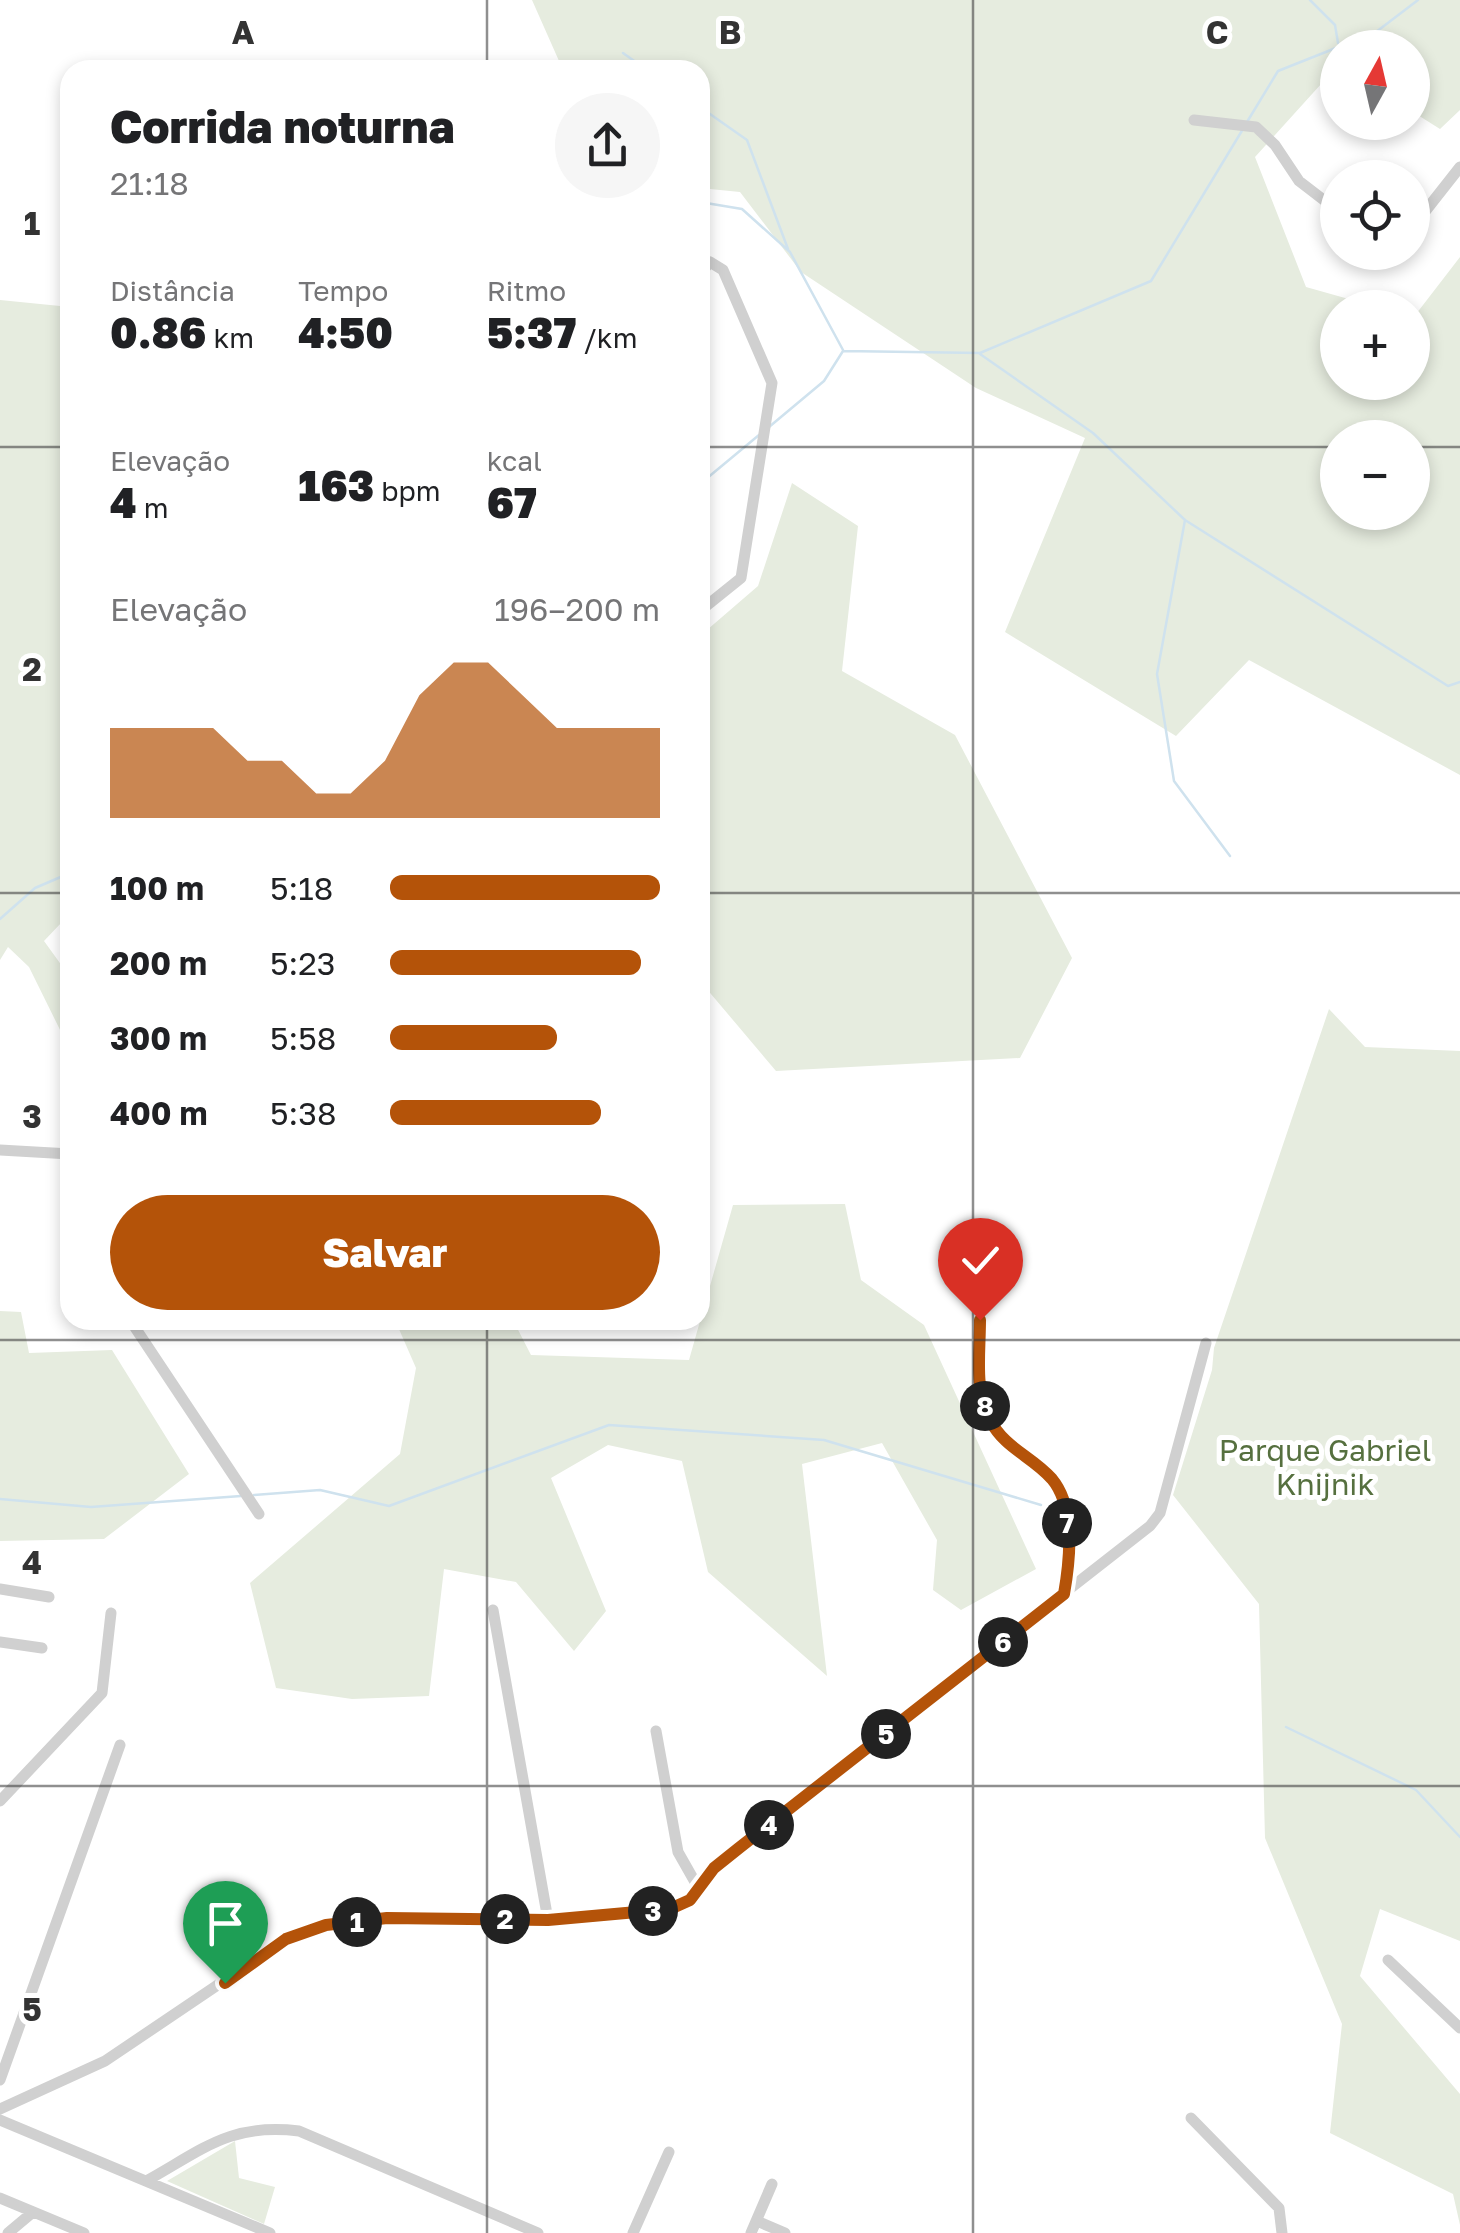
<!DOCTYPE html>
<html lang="pt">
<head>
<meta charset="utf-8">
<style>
	:root { --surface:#fff; --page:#f6f6f6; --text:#202124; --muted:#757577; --accent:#b45309 }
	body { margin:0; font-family:"Golos Text",sans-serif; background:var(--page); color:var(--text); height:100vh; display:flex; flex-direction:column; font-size:38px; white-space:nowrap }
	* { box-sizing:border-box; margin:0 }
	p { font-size:32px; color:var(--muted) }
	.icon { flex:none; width:55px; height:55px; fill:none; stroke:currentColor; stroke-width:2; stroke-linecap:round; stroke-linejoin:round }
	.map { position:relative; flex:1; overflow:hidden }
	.drawer { position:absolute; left:60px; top:60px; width:650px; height:1270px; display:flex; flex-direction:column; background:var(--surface); border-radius:30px; box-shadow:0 5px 15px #0003 }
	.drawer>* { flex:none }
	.needle { width:65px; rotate:8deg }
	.controls { position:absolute; left:1320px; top:30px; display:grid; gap:20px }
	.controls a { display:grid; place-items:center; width:110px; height:110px; border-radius:50%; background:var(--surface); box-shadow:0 5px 15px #0003; font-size:50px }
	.pin { position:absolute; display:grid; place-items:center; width:85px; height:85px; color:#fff; margin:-102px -42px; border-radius:50% 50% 50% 0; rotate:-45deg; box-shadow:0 0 10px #0007 }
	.pin .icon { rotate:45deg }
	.km { position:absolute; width:50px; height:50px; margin:-25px; border-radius:50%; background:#222; color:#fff; font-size:28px; line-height:50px; text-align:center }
	.round { display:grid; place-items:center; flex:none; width:105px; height:105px; border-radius:52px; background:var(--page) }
	.headline { display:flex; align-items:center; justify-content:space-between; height:170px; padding:0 50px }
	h1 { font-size:45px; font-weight:800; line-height:75px }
	.figures { display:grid; grid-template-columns:repeat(3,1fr); gap:15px; height:170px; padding:10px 50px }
	.figures div { display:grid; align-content:center }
	.figures b { font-size:42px; font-weight:800 }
	.figures small { font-size:28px; font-weight:400 }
	.figures p { font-size:28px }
	.chart { height:280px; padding:20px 50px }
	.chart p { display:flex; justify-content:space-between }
	.chart svg { width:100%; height:180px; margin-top:10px; fill:var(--accent); opacity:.7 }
	.action { display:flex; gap:20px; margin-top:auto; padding:20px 50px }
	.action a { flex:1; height:115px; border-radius:60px; background:var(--accent); color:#fff; font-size:40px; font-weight:800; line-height:115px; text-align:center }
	ul { padding:0 50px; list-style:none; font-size:32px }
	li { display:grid; grid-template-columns:160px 120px 1fr; align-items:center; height:75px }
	li i { height:25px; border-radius:12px; background:var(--accent) }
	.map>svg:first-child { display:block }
	.green { fill:#e6ecdf; fill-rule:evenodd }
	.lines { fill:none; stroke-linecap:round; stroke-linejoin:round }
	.stream { stroke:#cfe2ee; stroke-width:2.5 }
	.street { stroke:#d0d0d0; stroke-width:11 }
	.route-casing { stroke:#fff; stroke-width:20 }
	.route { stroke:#b45309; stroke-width:12 }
	.grid { fill:none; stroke:#333; stroke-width:2.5; stroke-opacity:0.55 }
	.labels { text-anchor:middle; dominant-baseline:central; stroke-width:10; stroke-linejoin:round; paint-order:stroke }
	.park-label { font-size:30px; fill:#56703f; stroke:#fff }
	.grid-label { font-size:32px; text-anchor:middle; font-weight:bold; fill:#333; stroke:#fff; stroke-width:10; stroke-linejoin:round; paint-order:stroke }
</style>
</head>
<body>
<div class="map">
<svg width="1460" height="2233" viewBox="0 0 1460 2233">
	<rect width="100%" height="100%" fill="#fff"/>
	<path class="green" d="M532,0H1460V110L1440,129L1413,112L1412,48H1338L1337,85L1322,83L1255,157L1306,287L1377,307L1338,308V382H1412L1413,318L1460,257V775L1249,660L1176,736L1005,632L1085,438L976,388L801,272L740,192L700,188V70H563ZM1338,438H1412V512H1338Z
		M0,300L70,307V921L62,922L44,941L70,977L67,1044L29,967L8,947L0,960Z
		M792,483L858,526L842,671L955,735L1072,958L1020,1058L776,1071L700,981V636L758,586Z
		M1329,1009L1365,1047L1460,1051V1941L1380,1909L1360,1976L1460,2094V2225L1453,2194L1330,2133L1342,2024L1265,1838L1259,1604L1173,1495L1212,1370L1214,1348Z
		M845,1204L861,1280L924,1325L1036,1569L961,1610L933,1590L937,1540L882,1443L802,1464L827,1676L708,1572L682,1461L608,1445L551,1478L606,1611L574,1651L516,1582L444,1569L429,1696L352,1699L276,1688L250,1583L400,1454L416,1368L395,1320H513L531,1355L689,1360L733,1205Z
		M0,1311L21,1312L29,1353L112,1350L189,1474L104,1539L0,1541Z
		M235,2141L239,2178L275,2187L264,2224L167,2181Z"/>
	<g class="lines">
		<path class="stream" d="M1310,0L1335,25L1338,43
			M623,53L647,70
			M700,107L747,140L788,249
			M1247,122L1278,71L1376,32L1418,0
			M700,202L742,209L790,252L843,350
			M980,354L1093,433L1185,520L1448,686L1460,682
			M769,427L824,381L843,351L980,353L1151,281L1243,129
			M700,484L759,435
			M1185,520L1157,674L1174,781L1230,856
			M0,919L35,888L70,873
			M254,1495L320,1490L389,1506L609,1425L824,1440L1041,1505
			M0,1499L91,1507L241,1496
			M1286,1727L1416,1790L1460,1837"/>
		<path class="street" d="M1194,120L1256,127L1275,145L1299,181L1338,211
			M1412,228L1460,167
			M700,274L710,262L723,270L772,383L741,578L700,611
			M0,1150L70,1154
			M999,1288C995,1293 987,1299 983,1305C967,1335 982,1419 1006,1443C1019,1458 1042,1465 1053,1481C1076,1512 1070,1559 1065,1593
			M130,1320L259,1514
			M0,1589L49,1597
			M493,1610L548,1920
			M0,1642L42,1648
			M656,1731L678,1852L699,1889
			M0,1801L102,1693L111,1613
			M1388,1960L1460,2028
			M0,2080L120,1745
			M0,2109L105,2061L286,1939L326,1925L387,1918L548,1920L670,1909L690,1900L714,1868L739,1847L1150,1526L1160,1513L1206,1343
			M1191,2118L1279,2208L1282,2233
			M0,2120L270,2233
			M148,2180C205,2148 231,2123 299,2131L538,2233
			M0,2198L84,2233
			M757,2221L785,2233
			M8,2233L33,2212
			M633,2233L669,2152
			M751,2233L772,2184"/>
	</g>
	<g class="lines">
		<g class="route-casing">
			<path id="route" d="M225,1983L286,1939L326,1925L387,1918L548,1920L670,1909L690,1900L714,1868L739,1848L1064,1594C1070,1560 1076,1508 1052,1479C1032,1456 1005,1449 990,1420C974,1389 980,1354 980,1320"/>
		</g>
		<use href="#route" class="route"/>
	</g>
	<path class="grid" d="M487,0V70M973,0V2233M0,447H70M700,447H1338M1412,447H1460M0,893H70M700,893H1460M487,1320V2233M0,1340H1460M0,1786H1460"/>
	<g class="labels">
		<g class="park-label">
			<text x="1325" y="1450">Parque Gabriel<tspan x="1325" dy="34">Knijnik</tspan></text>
		</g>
	</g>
	<g class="grid-label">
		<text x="243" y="44">A</text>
		<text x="730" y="44">B</text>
		<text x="1217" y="44">C</text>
		<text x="32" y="235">1</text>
		<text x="32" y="681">2</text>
		<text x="32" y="1128">3</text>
		<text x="32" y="1574">4</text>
		<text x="32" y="2021">5</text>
	</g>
</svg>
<div class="controls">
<a><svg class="needle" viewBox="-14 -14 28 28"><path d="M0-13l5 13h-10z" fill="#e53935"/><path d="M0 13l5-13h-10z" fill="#757577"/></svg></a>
<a><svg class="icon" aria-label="locate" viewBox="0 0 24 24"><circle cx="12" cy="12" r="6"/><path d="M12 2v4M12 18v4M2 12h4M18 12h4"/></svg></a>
<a>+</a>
<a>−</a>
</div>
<div class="pin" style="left:225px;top:1983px;background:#1e9e55"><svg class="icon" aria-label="arrive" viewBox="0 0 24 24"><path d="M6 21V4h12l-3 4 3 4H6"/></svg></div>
<div class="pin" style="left:980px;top:1320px;background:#d93025"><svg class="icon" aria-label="check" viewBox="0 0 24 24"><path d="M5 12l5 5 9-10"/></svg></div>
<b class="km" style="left:357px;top:1922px">1</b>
<b class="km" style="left:505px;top:1919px">2</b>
<b class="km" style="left:653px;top:1911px">3</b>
<b class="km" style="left:769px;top:1825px">4</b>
<b class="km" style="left:886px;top:1734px">5</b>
<b class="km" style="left:1003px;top:1642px">6</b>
<b class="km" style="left:1067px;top:1523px">7</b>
<b class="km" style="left:985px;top:1406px">8</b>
<section class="drawer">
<div class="headline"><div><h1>Corrida noturna</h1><p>21:18</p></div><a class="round"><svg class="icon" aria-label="share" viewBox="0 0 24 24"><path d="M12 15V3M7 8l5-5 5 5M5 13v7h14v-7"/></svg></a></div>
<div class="figures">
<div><p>Distância</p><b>0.86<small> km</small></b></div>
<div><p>Tempo</p><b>4:50</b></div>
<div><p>Ritmo</p><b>5:37<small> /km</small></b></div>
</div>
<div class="figures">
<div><p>Elevação</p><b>4<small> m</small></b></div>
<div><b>163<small> bpm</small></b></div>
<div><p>kcal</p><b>67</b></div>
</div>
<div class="chart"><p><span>Elevação</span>196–200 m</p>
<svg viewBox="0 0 160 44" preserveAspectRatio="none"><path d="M0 44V22L10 22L20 22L30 22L40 30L50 30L60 38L70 38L80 30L90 14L100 6L110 6L120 14L130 22L140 22L150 22L160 22V44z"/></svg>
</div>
<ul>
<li><b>100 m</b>5:18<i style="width:100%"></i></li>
<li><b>200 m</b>5:23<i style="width:93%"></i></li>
<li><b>300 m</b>5:58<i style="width:62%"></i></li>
<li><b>400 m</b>5:38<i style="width:78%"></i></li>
</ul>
<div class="action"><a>Salvar</a></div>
</section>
</div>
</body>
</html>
